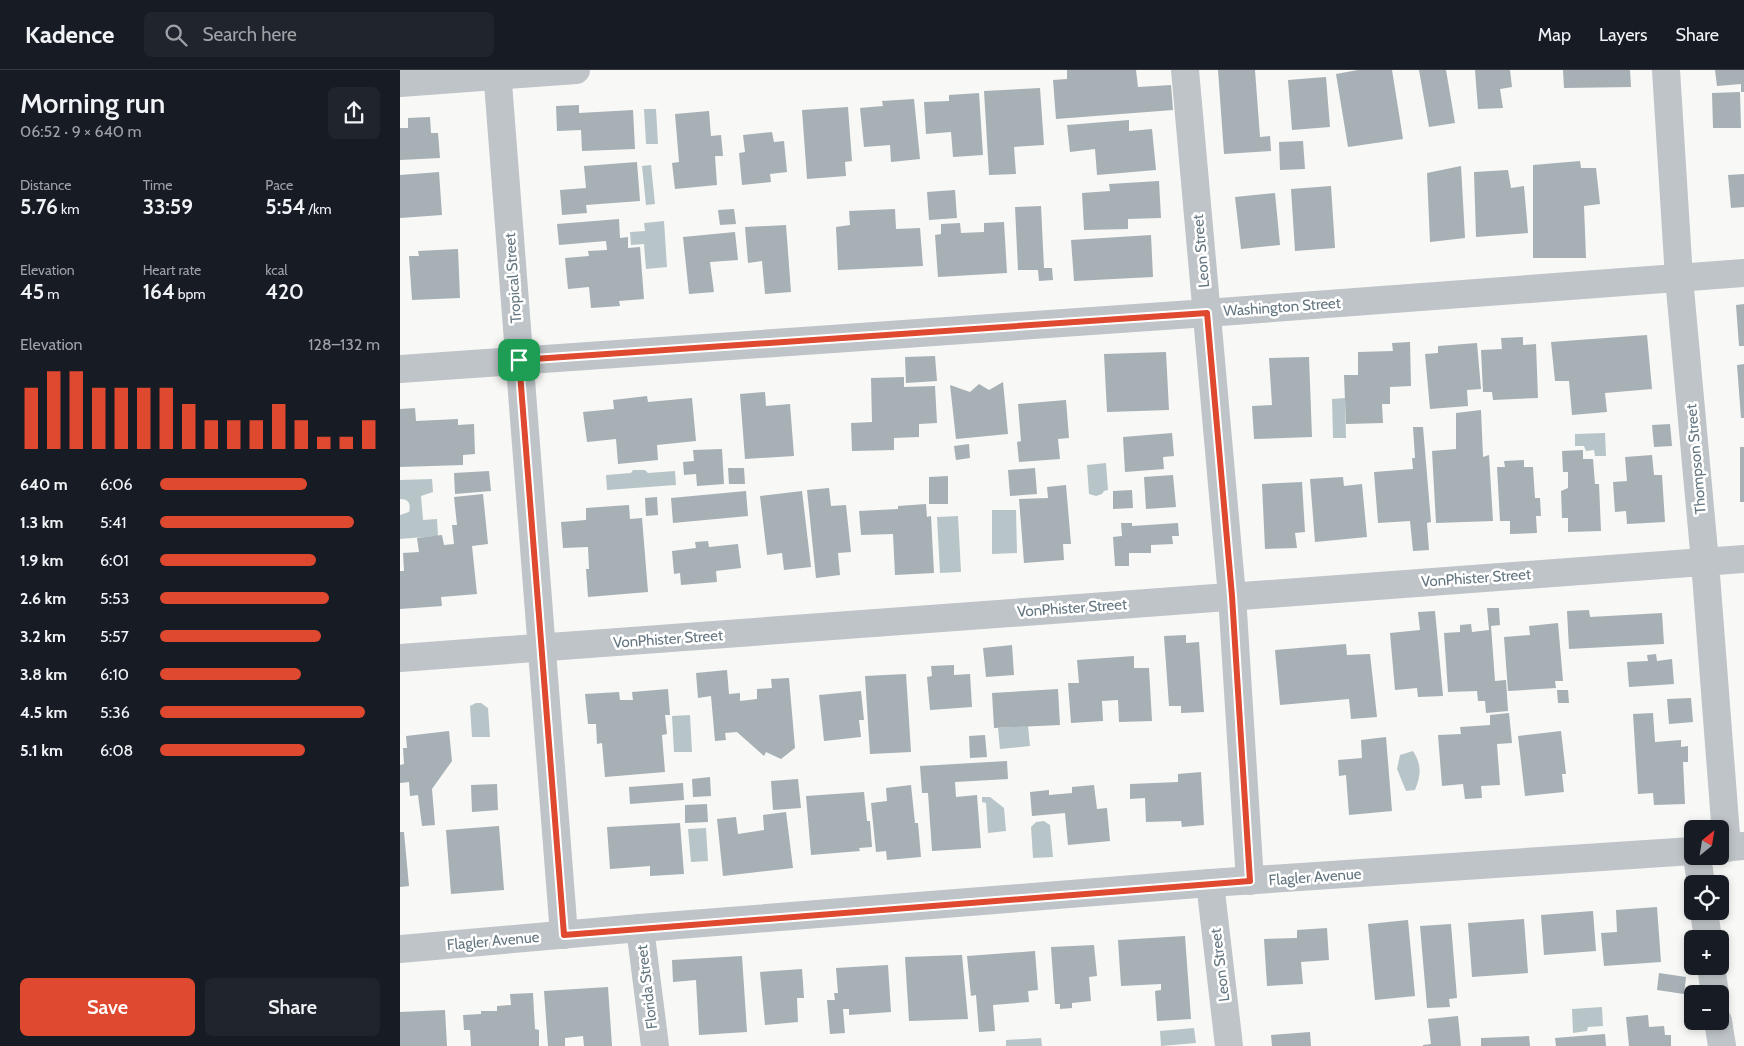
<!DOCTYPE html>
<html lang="en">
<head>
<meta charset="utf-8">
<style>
	:root { --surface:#171b24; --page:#20242c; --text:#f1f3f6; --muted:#9ea1a6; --line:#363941; --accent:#df492f }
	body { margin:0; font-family:Cabin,sans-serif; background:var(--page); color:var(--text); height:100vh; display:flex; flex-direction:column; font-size:19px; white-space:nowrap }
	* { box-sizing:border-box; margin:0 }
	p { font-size:16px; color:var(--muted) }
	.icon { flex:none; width:28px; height:28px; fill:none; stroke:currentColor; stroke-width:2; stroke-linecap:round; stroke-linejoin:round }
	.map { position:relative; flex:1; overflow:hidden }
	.panel { display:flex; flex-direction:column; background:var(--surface); width:400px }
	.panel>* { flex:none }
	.needle { width:32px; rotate:30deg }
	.buttons { position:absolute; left:1284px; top:750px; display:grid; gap:10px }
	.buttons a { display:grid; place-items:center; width:45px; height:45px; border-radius:8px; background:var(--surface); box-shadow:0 2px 8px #0003; font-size:25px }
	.pin { position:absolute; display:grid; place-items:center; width:42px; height:42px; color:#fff; margin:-21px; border-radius:10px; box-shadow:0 2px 8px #0006 }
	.round { display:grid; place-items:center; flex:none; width:52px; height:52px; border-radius:8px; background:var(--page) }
	.overview { display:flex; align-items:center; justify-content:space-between; height:85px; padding:0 20px }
	h1 { font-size:28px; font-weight:600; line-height:38px }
	.metrics { display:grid; grid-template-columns:repeat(3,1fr); gap:8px; height:85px; padding:5px 20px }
	.metrics div { display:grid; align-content:center }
	.metrics b { font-size:21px; font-weight:600 }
	.metrics small { font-size:14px; font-weight:400 }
	.metrics p { font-size:14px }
	.chart { height:140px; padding:10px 20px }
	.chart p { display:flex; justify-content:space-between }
	.chart svg { width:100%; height:90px; margin-top:5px; stroke:var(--accent); stroke-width:6 }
	.primary-button { display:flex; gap:10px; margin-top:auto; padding:10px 20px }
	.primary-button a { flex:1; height:58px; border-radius:8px; background:var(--accent); color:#fff; font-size:20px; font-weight:600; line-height:58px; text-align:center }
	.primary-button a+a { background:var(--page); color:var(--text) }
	ul { padding:0 20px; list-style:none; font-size:16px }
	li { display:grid; grid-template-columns:80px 60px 1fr; align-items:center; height:38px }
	li i { height:12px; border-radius:6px; background:var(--accent) }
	header { display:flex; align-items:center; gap:30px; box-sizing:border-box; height:70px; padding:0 25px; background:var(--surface); border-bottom:1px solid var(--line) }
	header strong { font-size:24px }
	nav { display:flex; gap:28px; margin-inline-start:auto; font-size:18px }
	.search { width:350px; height:45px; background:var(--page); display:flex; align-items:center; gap:12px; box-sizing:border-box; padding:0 18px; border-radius:8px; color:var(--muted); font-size:19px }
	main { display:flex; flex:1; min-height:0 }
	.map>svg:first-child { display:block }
	.water { fill:#b7c5c8 }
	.building { fill:#a6b0b5 }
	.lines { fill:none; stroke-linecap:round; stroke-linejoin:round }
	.minor { stroke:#bfc4c8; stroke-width:28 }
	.tertiary { stroke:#bfc4c8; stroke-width:28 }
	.route-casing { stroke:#fff; stroke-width:10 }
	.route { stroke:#df492f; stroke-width:6 }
	.labels { text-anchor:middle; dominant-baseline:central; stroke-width:5; stroke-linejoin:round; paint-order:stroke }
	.street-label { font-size:15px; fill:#647680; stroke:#fff }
</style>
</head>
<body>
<header>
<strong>Kadence</strong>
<div class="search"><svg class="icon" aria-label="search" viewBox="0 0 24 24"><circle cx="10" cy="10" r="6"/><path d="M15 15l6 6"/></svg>Search here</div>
<nav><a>Map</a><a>Layers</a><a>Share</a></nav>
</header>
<main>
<section class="panel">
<div class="overview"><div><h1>Morning run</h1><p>06:52 · 9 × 640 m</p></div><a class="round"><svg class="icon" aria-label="share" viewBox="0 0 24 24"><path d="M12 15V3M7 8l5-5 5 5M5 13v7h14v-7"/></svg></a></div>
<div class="metrics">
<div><p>Distance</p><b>5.76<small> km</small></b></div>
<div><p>Time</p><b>33:59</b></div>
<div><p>Pace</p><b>5:54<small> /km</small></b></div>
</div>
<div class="metrics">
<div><p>Elevation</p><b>45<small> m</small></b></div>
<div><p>Heart rate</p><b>164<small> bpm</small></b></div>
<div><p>kcal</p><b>420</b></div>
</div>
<div class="chart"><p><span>Elevation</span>128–132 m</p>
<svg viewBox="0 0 160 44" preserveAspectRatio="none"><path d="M5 44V14M15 44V6M25 44V6M35 44V14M45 44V14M55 44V14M65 44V14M75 44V22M85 44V30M95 44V30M105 44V30M115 44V22M125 44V30M135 44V38M145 44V38M155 44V30"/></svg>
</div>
<ul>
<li><b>640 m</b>6:06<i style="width:67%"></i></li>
<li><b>1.3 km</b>5:41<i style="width:88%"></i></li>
<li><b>1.9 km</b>6:01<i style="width:71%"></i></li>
<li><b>2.6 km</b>5:53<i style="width:77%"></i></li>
<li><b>3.2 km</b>5:57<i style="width:73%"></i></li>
<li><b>3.8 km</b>6:10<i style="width:64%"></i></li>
<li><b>4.5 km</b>5:36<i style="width:93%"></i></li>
<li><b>5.1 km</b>6:08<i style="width:66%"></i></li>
</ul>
<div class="primary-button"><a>Save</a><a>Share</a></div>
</section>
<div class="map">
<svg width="1344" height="976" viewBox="0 0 1344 976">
	<rect width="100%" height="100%" fill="#f8f8f6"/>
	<path class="water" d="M244,39H256L258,74H246Z
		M251,95L255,134L246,135L242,96Z
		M264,151L267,197L246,199L244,174L231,175L230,162L245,161L244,153Z
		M945,328L946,368H933L932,329Z
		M1205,363L1206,386H1195L1194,380L1186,381L1184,376H1175V364Z
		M706,393L708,420L704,421L702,424L696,426L689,424L687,395Z
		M233,400H245L248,403L275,401L276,415L207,420L206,405L231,403Z
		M32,409L33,422L21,426L23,450L37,449L38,466L0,469V445L9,442C11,434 9,429 0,429V410Z
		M592,440H616L617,483L592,484Z
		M558,446L561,502L540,503L537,447Z
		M76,633H81L88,638L90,667H72L70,636Z
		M290,645L292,682H274L272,646Z
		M628,656L630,676L600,679L598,658Z
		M1013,681C1022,695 1021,705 1015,720L1006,721L997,699L1000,685Z
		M582,727H590L604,738L606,761L588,763L586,733L582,732Z
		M644,751L650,755L653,787L633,788L631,757L636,752Z
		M306,758L308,791L291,792L288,759Z
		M1202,937L1203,956L1188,957L1187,961L1173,963L1172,939Z
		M794,958L796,973L761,976L760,961Z
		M641,968L642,976H606V970Z"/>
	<path class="building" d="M667,0H736L738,17L771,15L773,40L656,49L653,10L667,9Z
		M818,0H855L860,67L870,66L871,81L824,84Z
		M958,0H992L1003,69L948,77L936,4Z
		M1019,0H1046L1055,53L1029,57Z
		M1075,0H1110L1112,17L1100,19L1103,38L1078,39Z
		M1163,0H1230L1231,17L1164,18Z
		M1315,0H1344V22H1341V14L1317,16Z
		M926,7L930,57L892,60L888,10Z
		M640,18L644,75L614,77L616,104L589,105L584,21Z
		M1340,22L1341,58H1313L1312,23Z
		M579,23L583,85L553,87L551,62L526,64L524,32L549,31V25Z
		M514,29L520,89L491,92L490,75L464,77L460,38L483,36L482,31Z
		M179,35V43L233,40L235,79L182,81L181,60L157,61L156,36Z
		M448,37L452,91L445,92L446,106L407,109L402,40Z
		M309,41L311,66L321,65L323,86H315L317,115L275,119L272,93L279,92L275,44Z
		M30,47L31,63H38L40,88L0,90V58H8V48Z
		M729,50V61L752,59L756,100L697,105L695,79L670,82L667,55Z
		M372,62L374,72L384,71L387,102L370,104L371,112L342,115L339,83L345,82L343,65Z
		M903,71L905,99L880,100L879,72Z
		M1180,91L1181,98H1196L1200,134L1184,136L1186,188H1133V95Z
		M237,92L240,131L186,135L187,143L162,145L160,120L186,118L184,96Z
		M1061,96L1065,168L1030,172L1027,103Z
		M1108,100L1111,118L1124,116L1128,163L1076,167L1074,102Z
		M39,102L42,145L0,148V105Z
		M1344,104V137L1331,138L1328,105Z
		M759,111L761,148L728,149V159L684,160L682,123L710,121L709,114Z
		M931,116L935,178L895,181L891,119Z
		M555,120L557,148L529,150L527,122Z
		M875,123L880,175L841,179L835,127Z
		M641,136L644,198H652L653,210L639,211L638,200H618L615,137Z
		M334,139L336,154L320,155L318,140Z
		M495,139L496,159L520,158L523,196L438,200L436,157L450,155L449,141Z
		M219,149L220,168L228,167V178L240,177L244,229L219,231L220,236L191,238L189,217L168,219L165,188L189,186L188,181L207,180L206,171L159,175L157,154Z
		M604,152L607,203L538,207L535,165L541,164V154L560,153L561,163L584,162V153Z
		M386,155L391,222L365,224L362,191L348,193L345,157Z
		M335,162L338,190L310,192L314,222L289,224L283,167Z
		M751,165L753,207L674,211L671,170Z
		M58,179L60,228L12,230L9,186H19L18,181Z
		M1344,234V276H1339L1336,235Z
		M1247,265L1252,319L1205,323L1207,342L1172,345L1169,311H1155L1151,272Z
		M1123,267V275L1136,274L1138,328L1093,330L1092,322H1083L1081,280L1102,279L1101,268Z
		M1010,272L1011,316L990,317V334H982L983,353L946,354L944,305H958V282L993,281L992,273Z
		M1077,273L1081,319L1067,320L1068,336L1030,339L1025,284L1038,283V276Z
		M766,282L769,340L707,342L704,284Z
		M535,286L537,311L506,313L505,287Z
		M909,287L912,367L854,369L852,336L872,335L869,288Z
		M1344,294V348H1341L1337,295Z
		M504,307V317L535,316L537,353L519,354V367L494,368V380L452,381L451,353L472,352L471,308Z
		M603,312L608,364L556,369L550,315L570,322L579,314L589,320Z
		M365,322L366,336L390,334L394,386L345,389L340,324Z
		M247,326L248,332L292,328L296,371L257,375L258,390L218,394L216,369L187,372L183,342L214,339L213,330Z
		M666,330L669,368L658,369L660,389L619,392L617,372L621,371L618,334Z
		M15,338L16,351L58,349V355L74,354L75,384L63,385V395L0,397V339Z
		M1081,340L1083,387L1089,385L1093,451L1036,453L1032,381L1056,379V343Z
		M1270,354L1272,376L1254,377L1252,355Z
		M1013,357H1023L1031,452L1027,453L1029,480L1013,481L1010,451L978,453L974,402L1013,399L1012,388H1015Z
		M772,363L774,386L763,387L764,399L725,402L723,367Z
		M569,374L570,388L556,390L554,376Z
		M1340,377H1344V432H1340Z
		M322,379L324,414L297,416L296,404L284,405L283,392L294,391L293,380Z
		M1183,380V389H1193L1195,414H1199L1201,461L1168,462V448H1162L1161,421L1168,418V402H1163L1162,381Z
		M1252,385L1254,405H1262L1265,452L1227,454L1226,441L1215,442L1213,412L1227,411L1225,387Z
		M1124,390V397H1133L1135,428H1140L1141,446H1136L1137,463L1110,464V451H1100L1097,397H1105L1104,391Z
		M328,398H344L345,414H329Z
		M635,398L637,424L610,426L608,400Z
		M89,401L91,421L55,424L54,403Z
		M773,405L776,437L746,439L744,407Z
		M548,406V434H529V407Z
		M943,407L944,416L962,414L967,467L915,472L910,409Z
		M902,412L905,462L895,463L897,478L865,479L862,414Z
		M666,415L671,474H663L664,490L624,493L619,429L648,428L647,417Z
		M429,418L431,436L446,435L451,482L438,483L440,505L416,508L407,420Z
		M732,420L733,438L713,439V421Z
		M346,421L348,446L273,453L271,428Z
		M402,421L411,497L384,500L382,483L367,485L360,426Z
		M83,424L88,474L72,476L77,524L41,527L42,536L0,539V501H4L3,483L19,482L17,468L42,465L44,475L54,474L52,455H57L54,427Z
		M257,427L258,445L246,446L245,428Z
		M526,434L527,447L531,446L534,503L495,505L493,464L461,465L459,441L498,439V436Z
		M229,435L230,449L242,448L248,522L188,527L186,499H189L188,477L163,478L161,452L186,450V438Z
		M721,453H732V456L778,453L779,466H772L773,474L751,475V483H729V496H715L713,467L722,466Z
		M308,471L309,477L338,474L341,498L316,501L317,512L281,515L280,503L274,504L272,481L296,478L295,472Z
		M1087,538H1099L1100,555L1091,556L1095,611L1106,610L1108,641L1086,643L1085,631H1078L1077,621L1048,622L1044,563L1060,562V555L1071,554L1072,562L1089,560Z
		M1189,540L1190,547L1262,543L1264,574L1169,579L1167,541Z
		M1035,541L1043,626L1018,627L1017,618L995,620L990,563L1020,560L1018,542Z
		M1158,553L1163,611H1155L1156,618L1108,621L1104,567L1130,565L1129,556Z
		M786,565V573L799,572L804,642L781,643V636H769L764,566Z
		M946,574L947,585L970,584L977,647L951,649L949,629L880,635L875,580Z
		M612,575L614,605L586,607L583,578Z
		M1256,584L1257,591L1272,589L1274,614L1229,617L1227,592L1248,591L1247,585Z
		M734,586V598H749L752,651L719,652L718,630L702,631L703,651L671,653L668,613H679L677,590Z
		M554,595V605L570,604L572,637L530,640L527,607L532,606L531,596Z
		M327,600L329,624L340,623V631L357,629V619L372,618L371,609L389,608L395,678L381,689L366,682L364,686L337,662L325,663L326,670L315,671L311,626L298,628L296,603Z
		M506,604L511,682L470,684L465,606Z
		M268,619L270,645H265L267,664L262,665L265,702L205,707L202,673L197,674L196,654H188L185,624L219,622L220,630H233L232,622Z
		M658,619L660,655L594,658L592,623Z
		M1157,620H1168L1169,633H1158Z
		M461,621L464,650H459L461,667L424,671L419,625Z
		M1291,628L1293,652L1269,654L1267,629Z
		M1109,643L1112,673L1097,674L1100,715L1081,716L1082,728L1065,729L1063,714L1042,716L1038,665L1061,664L1060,657L1090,655V645Z
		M1253,643L1255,672L1281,670V677L1288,676V692H1283L1285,734L1254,735L1253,723L1238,724L1233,644Z
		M49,661L52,691L32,719L35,755L22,756L18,725L10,726L9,712L0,713V695L4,694L3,678H7L6,666Z
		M1161,661L1166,704H1162L1164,722L1125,726L1118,666Z
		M585,665L587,687L570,688L569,666Z
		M986,667L992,741L949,745L946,705L939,706L938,690L962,688L961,670Z
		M607,691L608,709L555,712L556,727L577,725L581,778L532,781L528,723H522L520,696Z
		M801,702L804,755L782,757L781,751L746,752L745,728L730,729V714L778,712V704Z
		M310,707L311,726L293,727L292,709Z
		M398,709L401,738L373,740L371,711Z
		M283,713L284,730L230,734L229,717Z
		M97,714L98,740L72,742L71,715Z
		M511,715L515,753H518L521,787L487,790L486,781L476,782L471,733L487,731L486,718Z
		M694,715L697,739L707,738L710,771L668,775L665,743L632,746L630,722L649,720V725L672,723V717Z
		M464,722L467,751H470L472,777L459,778L460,781L411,785L406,726Z
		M307,734L308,752L285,753V735Z
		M386,742L393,798L323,806L317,749L336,747L338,764L364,760L363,745Z
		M280,753L284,804L250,806V796L210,799L207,757Z
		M99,756L104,820L51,824L46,760Z
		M0,762H4L9,816L0,817Z
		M1257,837L1261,892L1204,896L1201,863L1217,862L1216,840Z
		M1193,841L1196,881L1144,885L1141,845Z
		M1124,849L1128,903L1072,907L1068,853Z
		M1008,850L1015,926L975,930L968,854Z
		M1051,854L1057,928L1049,929L1050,937L1027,938L1020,856Z
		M927,858L929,890L901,892L903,914L867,916L864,869L897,868V860Z
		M785,866L791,949L757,951L755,921L761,920V914L721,916L718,870Z
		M694,875L697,906L689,907L691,931L672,933V938L660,939V934H655L651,877Z
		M635,881L638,920L628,921L629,932L593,935L595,961L579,962L576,925L571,926L567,886Z
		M562,885L568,949L509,951L505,887Z
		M342,886L347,962L299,965L296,910L273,912L272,890Z
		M488,895L491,942L449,945V939H443L445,963L430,964L427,930H435L434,923H438L436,898Z
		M402,899L404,928H397L398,952L365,955L360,902Z
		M1259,903L1286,907L1284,924L1257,920Z
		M208,917L212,976H184L183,966L165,968V976H148L144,921Z
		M133,923L135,959L139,960V976H71L70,960H64L63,945L81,944V941H97V936L111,935L110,924Z
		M45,940L47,976H0V942Z
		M1248,945L1249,957L1264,956L1265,965H1271V976H1229L1226,947Z
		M1058,946L1061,976H1023V975L1031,974L1028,949Z
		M910,962L911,976H872L871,965Z
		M1205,964L1206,976H1156L1155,968Z
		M1129,966L1130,976H1081V968Z"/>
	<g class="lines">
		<path class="minor" d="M97,0L164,865
			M785,0L832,526L850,811
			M1266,0L1279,208L1305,492L1327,778
			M0,13L176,0
			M0,299L807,243L1344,203
			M0,588L1344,489
			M1297,786L1301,814
			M810,813L829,976
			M1304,841L1308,869
			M240,858L255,976
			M1311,896L1315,924
			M1318,951L1322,976"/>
		<path class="tertiary" d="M1320,778L1344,776
			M0,879L240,858L810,813L1292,781"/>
	</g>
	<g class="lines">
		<g class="route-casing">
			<path id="route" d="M807,243L832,526L850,811L164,865L119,290Z"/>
		</g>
		<use href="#route" class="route"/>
	</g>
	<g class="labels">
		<g class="street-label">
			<text transform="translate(801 181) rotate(-95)">Leon Street</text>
			<text transform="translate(113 208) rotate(-94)">Tropical Street</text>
			<text transform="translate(882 237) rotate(-4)">Washington Street</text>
			<text transform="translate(1296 389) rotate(-95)">Thompson Street</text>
			<text transform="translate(1076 508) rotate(-4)">VonPhister Street</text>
			<text transform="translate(672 538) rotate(-4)">VonPhister Street</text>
			<text transform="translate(268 569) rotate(-4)">VonPhister Street</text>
			<text transform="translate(915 807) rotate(-4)">Flagler Avenue</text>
			<text transform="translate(93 871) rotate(-5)">Flagler Avenue</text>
			<text transform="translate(820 895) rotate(-97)">Leon Street</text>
			<text transform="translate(247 917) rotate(-97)">Florida Street</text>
		</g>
	</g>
</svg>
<div class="buttons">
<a><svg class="needle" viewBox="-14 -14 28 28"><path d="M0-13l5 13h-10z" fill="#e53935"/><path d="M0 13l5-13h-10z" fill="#9ea1a6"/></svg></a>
<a><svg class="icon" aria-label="locate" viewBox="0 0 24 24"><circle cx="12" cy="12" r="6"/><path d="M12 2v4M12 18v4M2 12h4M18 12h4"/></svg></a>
<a>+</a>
<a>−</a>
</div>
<div class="pin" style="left:119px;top:290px;background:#1e9e55"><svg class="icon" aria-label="arrive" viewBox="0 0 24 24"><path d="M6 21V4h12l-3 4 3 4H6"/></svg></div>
</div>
</main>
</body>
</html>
